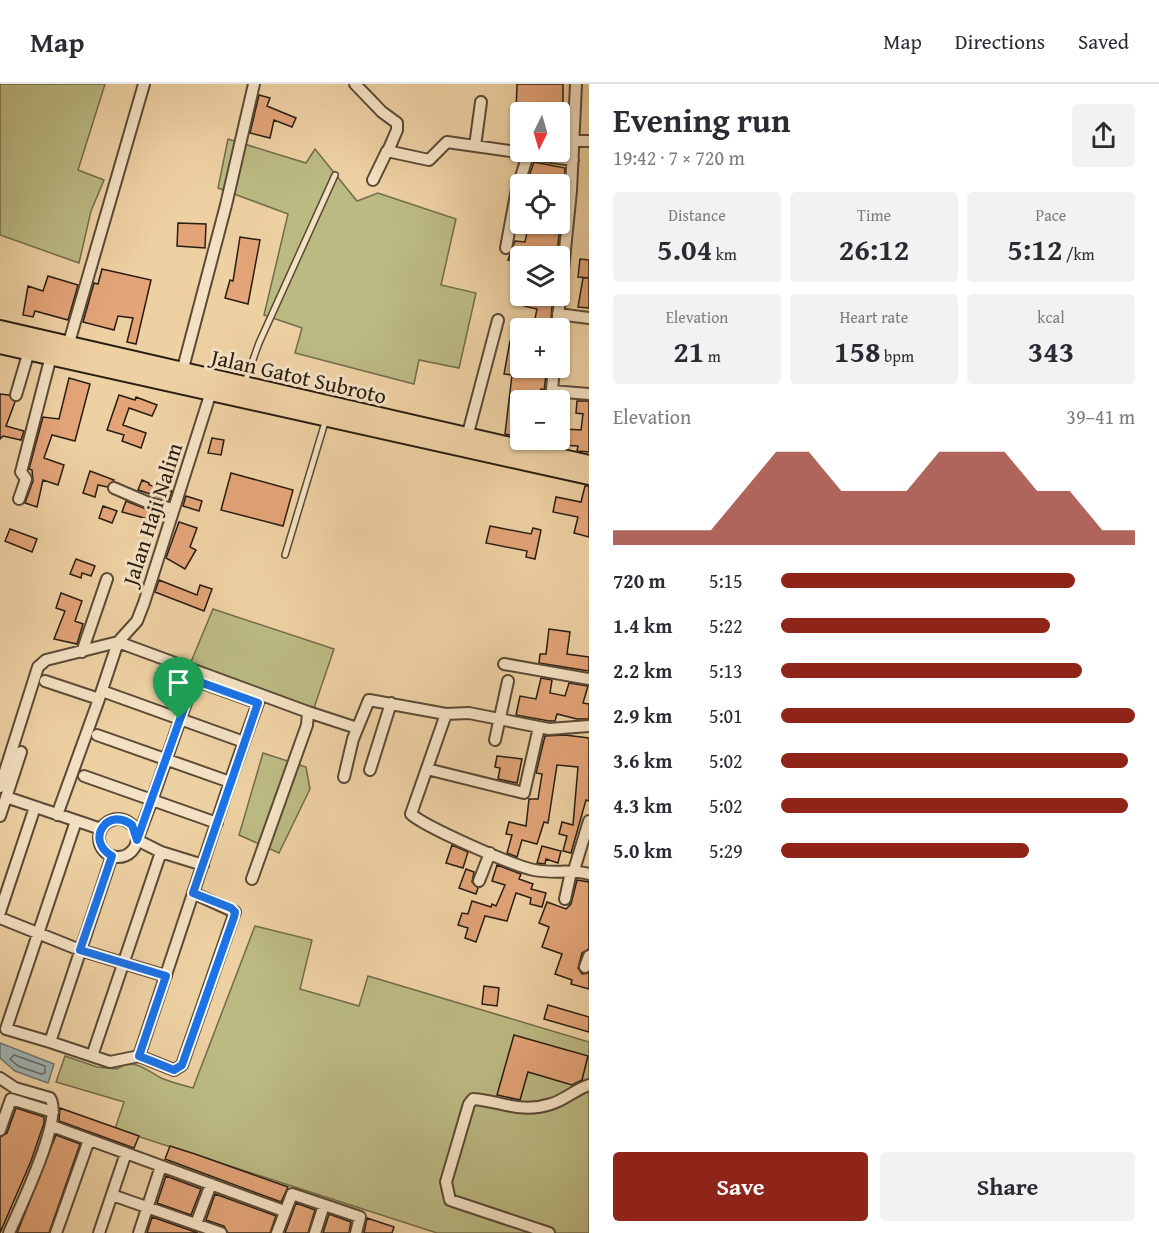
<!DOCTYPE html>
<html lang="en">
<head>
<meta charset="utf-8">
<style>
	:root { --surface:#fff; --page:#f2f2f3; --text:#2b2b33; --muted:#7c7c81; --line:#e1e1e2; --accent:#8f2418 }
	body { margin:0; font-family:"Gentium Book Plus",serif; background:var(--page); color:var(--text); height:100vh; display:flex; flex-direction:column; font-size:22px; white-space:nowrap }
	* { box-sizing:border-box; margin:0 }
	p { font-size:20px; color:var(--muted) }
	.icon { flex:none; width:33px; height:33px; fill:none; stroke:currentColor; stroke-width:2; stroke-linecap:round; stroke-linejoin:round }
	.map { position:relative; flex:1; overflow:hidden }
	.panel { display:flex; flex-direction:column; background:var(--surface); width:570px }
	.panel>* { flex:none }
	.needle { width:39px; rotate:185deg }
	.buttons { position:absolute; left:510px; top:18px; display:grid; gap:12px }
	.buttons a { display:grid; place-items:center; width:60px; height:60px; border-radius:6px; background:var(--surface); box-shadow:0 2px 4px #0004; font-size:30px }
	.pin { position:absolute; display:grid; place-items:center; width:51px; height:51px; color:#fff; margin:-62px -26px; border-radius:50% 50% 50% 0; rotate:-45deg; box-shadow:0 0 6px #0007 }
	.pin .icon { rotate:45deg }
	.round { display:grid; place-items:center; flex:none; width:63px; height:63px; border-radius:6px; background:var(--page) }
	.overview { display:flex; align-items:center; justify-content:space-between; height:102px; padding:0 24px }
	h1 { font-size:33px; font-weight:600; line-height:45px }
	.stats { display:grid; grid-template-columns:repeat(3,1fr); gap:9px; height:102px; padding:6px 24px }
	.stats div { display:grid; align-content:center; border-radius:6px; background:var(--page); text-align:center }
	.stats b { font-size:30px; font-weight:600 }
	.stats small { font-size:16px; font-weight:400 }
	.stats p { font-size:16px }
	.chart { height:168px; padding:12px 24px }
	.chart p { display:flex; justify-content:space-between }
	.chart svg { width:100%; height:108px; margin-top:6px; fill:var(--accent); opacity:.7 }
	.action { display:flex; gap:12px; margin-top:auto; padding:12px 24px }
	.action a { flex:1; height:69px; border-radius:6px; background:var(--accent); color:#fff; font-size:24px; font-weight:600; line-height:69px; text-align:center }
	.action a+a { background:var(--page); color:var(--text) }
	ul { padding:0 24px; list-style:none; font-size:20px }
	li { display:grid; grid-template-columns:96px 72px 1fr; align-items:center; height:45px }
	li i { height:15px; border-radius:8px; background:var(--accent) }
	header { display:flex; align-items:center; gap:36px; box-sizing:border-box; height:84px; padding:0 30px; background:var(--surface); border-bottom:2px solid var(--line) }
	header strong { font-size:28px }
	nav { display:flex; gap:33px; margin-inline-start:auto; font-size:21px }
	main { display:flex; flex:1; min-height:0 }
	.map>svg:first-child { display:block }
	.green { fill:#bcba83; stroke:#726c4a; stroke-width:1.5 }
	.water { fill:#a0b4b3; stroke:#707872; stroke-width:1.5 }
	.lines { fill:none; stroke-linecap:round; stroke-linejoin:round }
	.shore { stroke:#646862; stroke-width:1.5 }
	.building { fill:#e3a478; stroke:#281d11; stroke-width:1.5 }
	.service-casing { stroke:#5a4a36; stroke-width:8 }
	.minor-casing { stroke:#5a4a36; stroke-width:14 }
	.trunk-casing { stroke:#281d11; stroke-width:20 }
	.service { stroke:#f4e1c3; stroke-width:5 }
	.minor { stroke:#f4e1c3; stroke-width:10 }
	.trunk { stroke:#eed1a3; stroke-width:16 }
	.route-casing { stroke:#fff; stroke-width:12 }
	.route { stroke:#1a73e8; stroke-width:8 }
	.labels { text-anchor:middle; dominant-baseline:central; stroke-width:6; stroke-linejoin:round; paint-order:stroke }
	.street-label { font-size:22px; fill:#281d11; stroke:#f4e1c3 }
</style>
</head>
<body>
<header>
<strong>Map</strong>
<nav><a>Map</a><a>Directions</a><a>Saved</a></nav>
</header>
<main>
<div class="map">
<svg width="589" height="1149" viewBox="0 0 589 1149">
	<rect width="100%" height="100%" fill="#eed1a3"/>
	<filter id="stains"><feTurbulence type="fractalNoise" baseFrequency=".00333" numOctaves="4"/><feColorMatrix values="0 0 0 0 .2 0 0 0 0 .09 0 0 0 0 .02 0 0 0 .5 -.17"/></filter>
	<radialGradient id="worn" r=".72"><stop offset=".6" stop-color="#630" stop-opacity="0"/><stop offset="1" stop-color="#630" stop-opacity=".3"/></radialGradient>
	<path class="green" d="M0,0H105L78,86L104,96L91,127L79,179L0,151Z
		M228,55L306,79L315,65L357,117L378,109L456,135L441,201L476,209L459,284L419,276L414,300L295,269L302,244L264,231L288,130L218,104Z
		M213,525L334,565L314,624L278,621L188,585Z
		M263,669L306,683L310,705L279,769L239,751Z
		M255,842L312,856L300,905L359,922L368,892L589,958V1149H437L115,1045L124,1018L56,998L65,972L97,983L117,985C134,973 146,986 161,994C170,998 182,1001 193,1004Z"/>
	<path class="water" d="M0,959L54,980L48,999L15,987L0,974Z"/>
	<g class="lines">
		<path class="shore" d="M14,971L45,982V989L41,990L18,982L10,975Z"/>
	</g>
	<path class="building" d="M517,0H563V21L558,20L557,28H516Z
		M259,11L270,14L267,22L296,34L292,43L274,36L270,54L250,49Z
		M534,78L565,84L564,100H532L527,98Z
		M178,139L206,140L205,164L177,162Z
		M529,140H560L557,172H520V177L508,176L515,157L525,158Z
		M240,153L260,156L248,220L225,214L230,196L233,197Z
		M580,175L589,176V194L578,193Z
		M102,185L151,196L136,260L127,258L133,234L118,232L114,246L83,238L94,199L98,200Z
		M48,192L78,201L68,236L35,227L33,233L23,231L28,202L43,207Z
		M583,194H589V224L578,223Z
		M526,212H553L550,244H533L537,225L524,222Z
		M510,257L520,259V284H547L544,306L541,305L539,316H520V353L505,350L512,291L504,290Z
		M69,294L90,300L75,357L52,351L44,374L64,381L58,401L43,396L37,423L25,419L33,397L32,386L29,385L43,333L59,335Z
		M0,310L9,311L15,318L6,342L24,347L21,356L3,352L0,355Z
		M119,311L135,316L136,313L157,321L152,332L129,324L123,341L146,349L141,364L122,357L124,351L107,346Z
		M577,317H589V368L577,367L578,362L560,361V324L568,325L565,345L581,346L583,330L576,329Z
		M212,354L224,356L221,371L208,369Z
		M90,387L114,396L107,403L98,401L95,413L83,409Z
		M231,389L293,406L283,442L221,426Z
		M142,396L149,399V401L172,407L169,416L138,406Z
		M585,402H589V453L574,449L578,433L553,428L556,413L581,418Z
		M186,412L202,417L199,427L183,422Z
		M126,417L151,427L148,435L122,428Z
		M103,422L117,427L112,439L99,434Z
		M179,438L197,444L190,463L196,466L185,485L166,474Z
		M490,442L531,450L533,444L541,446L535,475L526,473L527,467L486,459Z
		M10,445L37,455L32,468L5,457Z
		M76,475L95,482L91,492L82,489L81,494L70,490Z
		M159,496L197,511L200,501L212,505L204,527L155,508Z
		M61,509L82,517L75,537L83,540L77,560L54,555L65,527L56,524Z
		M549,545L570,548L567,570L589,573V587L539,579L540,570H546Z
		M541,594L552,596L550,609L565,612L569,599L588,602L583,619L589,620V635H577L557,630L555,637H549L516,631L520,612L536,615Z
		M565,651L589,654V717L586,716L571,769L563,767L567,752L559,750L562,738L573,741L578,683L557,681L548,739L544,738L537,760L522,756L517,773L507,769L512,751L506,750L509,738L526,742L529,715H538L542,690L536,689L545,652Z
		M497,672L522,675L517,699L498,695L500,684L495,683Z
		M452,761L468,768L463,784L446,779Z
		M542,762L561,767L558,779L546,775L545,780L537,779Z
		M497,781L521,790L519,795L533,800L531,805L546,809L542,823L530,820L531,814L516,809L507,837L485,832L476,858L465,854L468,844L458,841L462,829L468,830L472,817L491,823L492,820L496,822L505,801L492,797Z
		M466,785L474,788L472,798L478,804L476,810L459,804Z
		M577,796L589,798V865L582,869L578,884L582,890L589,889V905L571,900L572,896L555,890L562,870L542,863L549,843L539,839L547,818L566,825L571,820Z
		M484,902L499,904L497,922L482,920Z
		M548,921L589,933V948L544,935Z
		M514,951L588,972L582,996L572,1001L528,988L520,1016L497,1011Z
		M16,1024L44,1033V1039L31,1077L0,1149V1053L7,1049Z
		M60,1024L139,1052L134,1064L59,1037Z
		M56,1051L80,1060L49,1149H17Z
		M170,1062L195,1070L288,1103L281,1118L165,1075Z
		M166,1092L201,1105L191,1131L157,1119Z
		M215,1110L276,1132L270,1149H228L224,1142L206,1136Z
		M296,1119L315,1126L308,1149H285Z
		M329,1130L351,1138L349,1149H323Z
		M152,1133L198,1149H147Z
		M367,1134L394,1143L392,1149H364Z"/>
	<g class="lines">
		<g class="service-casing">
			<path id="service" d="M245,298L259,259L335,91
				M285,471L326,335"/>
		</g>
		<g class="minor-casing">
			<path id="minor" d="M355,0L382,28L397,39V46L388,67
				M573,57H589
				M475,62L481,18
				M373,96L387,67L429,76L447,58L573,76
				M506,164L517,105L528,71
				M558,230L589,234
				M557,244L571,107L576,0
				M68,262L144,0
				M182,288L226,121L254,0
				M552,307L589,310
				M16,311L29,267
				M551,316L554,284
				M467,353L498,236
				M545,370L546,356
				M114,404L149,419L173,425
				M19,415L26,395L21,388L51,272
				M82,568L107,495
				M504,580L589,595
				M45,597L99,615L118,558L137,537L144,519L211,308
				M102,607L244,658L230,698L139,972L174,986L182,981L235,828L193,809
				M308,628L357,644
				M446,630L411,730C425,743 514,782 534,786C554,790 571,785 589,790
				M97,651L230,698
				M495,656L508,597
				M427,685L524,709L539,643
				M370,686L391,619
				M84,692L152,716L137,756L161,768L203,781
				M344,693L353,655L369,616L446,630L469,629L549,645L589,642
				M0,703L38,583L46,576L118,558L308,628L307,641L252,795
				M6,713L101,745
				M57,731L99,615
				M0,732L21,668
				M99 754a19 19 0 1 1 38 0a19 19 0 1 1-38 0Z
				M217,739L152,716L194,596L258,619L244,658
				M574,786L589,737
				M479,797L490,769
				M565,815L571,788
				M0,828L35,723
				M0,834L80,866L166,892
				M585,883L589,872
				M50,958L6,945L76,737
				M92,972L50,958L112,772
				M139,972L110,978L92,972L161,768
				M0,994L15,1004L50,1014C64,1034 19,1125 9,1149
				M52,1042L284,1127
				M0,1046L11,1015L53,1028
				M112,1111L221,1149
				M196,1140L211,1100
				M56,1149L89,1056
				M99,1149L126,1069
				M139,1149L161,1082
				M277,1149L292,1110L360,1133L356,1149
				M315,1149L324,1121
				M549,1149L450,1116L446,1098L469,1020L473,1015C501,1017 520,1030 551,1020C565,1016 576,1005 589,1001"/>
		</g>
		<g class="trunk-casing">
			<path id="trunk" d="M0,245L589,380
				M0,261L589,392"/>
		</g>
		<use href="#service" class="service"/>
		<use href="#minor" class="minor"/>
		<use href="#trunk" class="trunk"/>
	</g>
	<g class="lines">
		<g class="route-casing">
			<path id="route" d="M194,596L258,619L193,809L231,824L235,828L234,833L182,981L174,986L139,972L166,892L80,866L112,772C84,756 108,722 132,741L137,756Z"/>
		</g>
		<use href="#route" class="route"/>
	</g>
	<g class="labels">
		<g class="street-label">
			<text transform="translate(299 292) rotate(13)">Jalan Gatot Subroto</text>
			<text transform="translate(152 430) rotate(-72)">Jalan Haji Nalim</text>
		</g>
	</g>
	<rect width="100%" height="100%" filter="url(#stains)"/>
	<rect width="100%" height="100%" fill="url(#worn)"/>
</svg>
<div class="buttons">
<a><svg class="needle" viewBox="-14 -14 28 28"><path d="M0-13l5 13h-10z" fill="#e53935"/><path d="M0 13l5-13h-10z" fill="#7c7c81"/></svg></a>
<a><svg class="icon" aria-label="locate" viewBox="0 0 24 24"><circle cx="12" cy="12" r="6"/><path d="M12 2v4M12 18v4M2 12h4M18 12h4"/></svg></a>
<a><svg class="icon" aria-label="layers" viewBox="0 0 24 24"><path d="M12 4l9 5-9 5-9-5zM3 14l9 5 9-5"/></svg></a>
<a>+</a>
<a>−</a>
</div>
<div class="pin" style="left:179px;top:635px;background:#1e9e55"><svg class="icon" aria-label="arrive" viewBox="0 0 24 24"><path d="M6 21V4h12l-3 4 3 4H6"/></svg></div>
</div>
<section class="panel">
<div class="overview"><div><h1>Evening run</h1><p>19:42 · 7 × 720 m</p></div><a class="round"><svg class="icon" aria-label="share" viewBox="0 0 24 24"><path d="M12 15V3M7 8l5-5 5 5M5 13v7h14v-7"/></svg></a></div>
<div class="stats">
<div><p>Distance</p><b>5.04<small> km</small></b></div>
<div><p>Time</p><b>26:12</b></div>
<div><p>Pace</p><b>5:12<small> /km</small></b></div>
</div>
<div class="stats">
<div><p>Elevation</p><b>21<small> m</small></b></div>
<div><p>Heart rate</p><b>158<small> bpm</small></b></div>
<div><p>kcal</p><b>343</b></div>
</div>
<div class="chart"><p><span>Elevation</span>39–41 m</p>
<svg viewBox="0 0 160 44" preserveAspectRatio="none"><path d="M0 44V38L10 38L20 38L30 38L40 22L50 6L60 6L70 22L80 22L90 22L100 6L110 6L120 6L130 22L140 22L150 38L160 38V44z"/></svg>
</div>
<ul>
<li><b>720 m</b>5:15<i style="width:83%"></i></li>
<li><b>1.4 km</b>5:22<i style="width:76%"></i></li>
<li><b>2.2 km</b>5:13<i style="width:85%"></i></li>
<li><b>2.9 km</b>5:01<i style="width:100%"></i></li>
<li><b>3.6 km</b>5:02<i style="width:98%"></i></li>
<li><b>4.3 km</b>5:02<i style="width:98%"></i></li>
<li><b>5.0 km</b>5:29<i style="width:70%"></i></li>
</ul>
<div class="action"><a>Save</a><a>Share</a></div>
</section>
</main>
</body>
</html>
